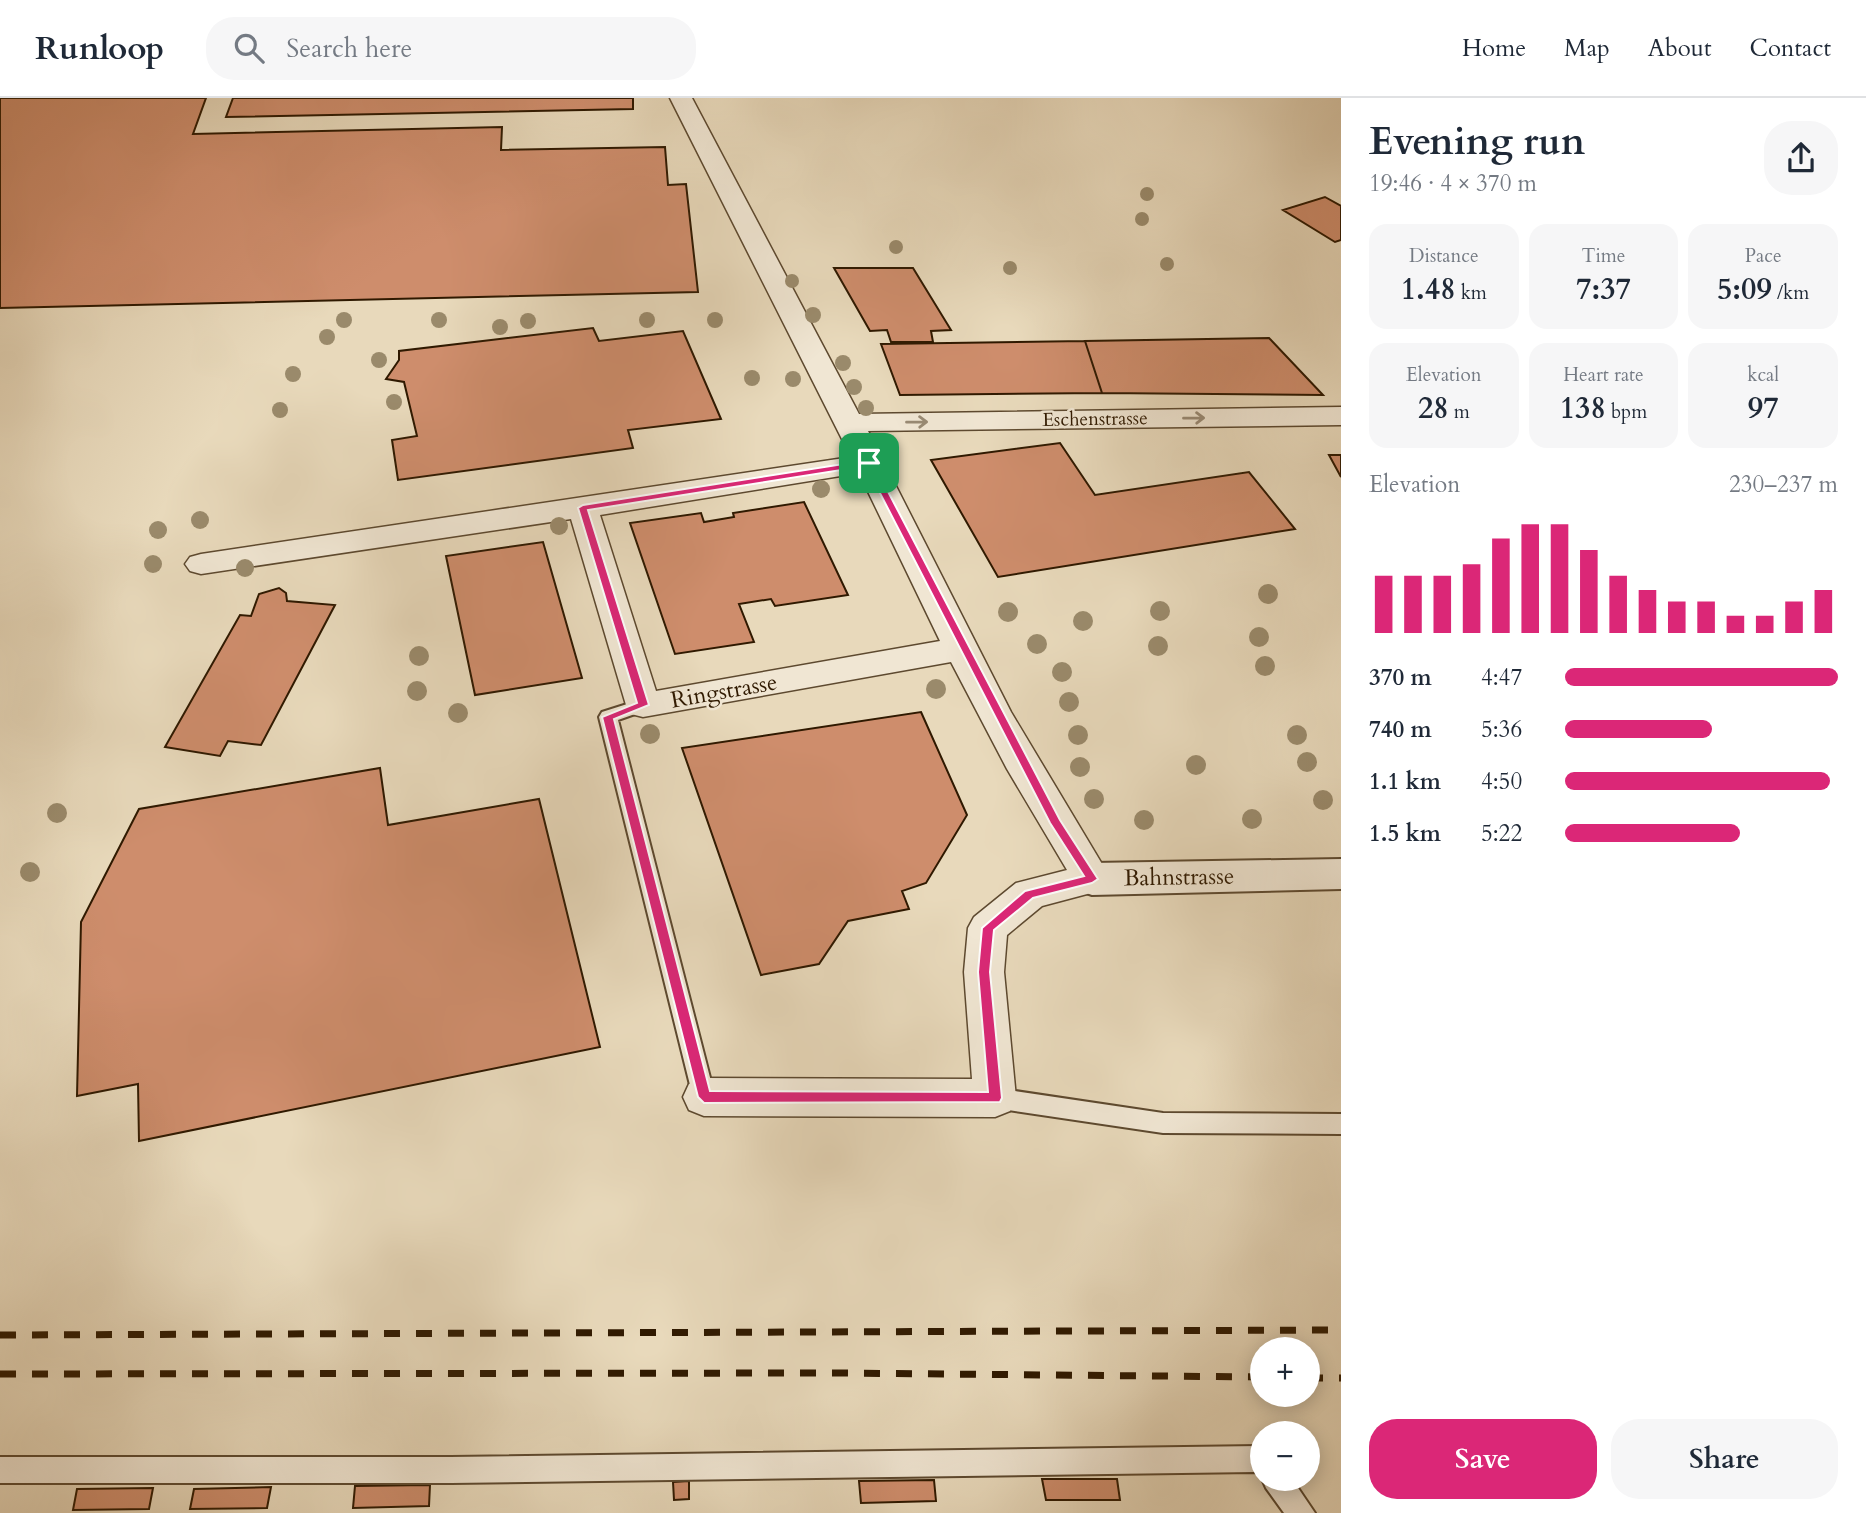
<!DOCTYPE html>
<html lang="en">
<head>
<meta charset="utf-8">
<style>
	:root { --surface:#fff; --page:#f6f6f7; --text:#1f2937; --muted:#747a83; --line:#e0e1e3; --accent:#db2777 }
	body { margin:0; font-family:Cardo,serif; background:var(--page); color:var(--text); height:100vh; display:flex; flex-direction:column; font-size:26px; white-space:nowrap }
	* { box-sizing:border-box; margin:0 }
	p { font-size:23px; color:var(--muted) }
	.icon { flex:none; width:38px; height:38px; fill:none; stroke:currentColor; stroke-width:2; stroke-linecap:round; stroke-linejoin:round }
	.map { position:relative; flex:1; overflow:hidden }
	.drawer { display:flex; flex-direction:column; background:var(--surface); width:525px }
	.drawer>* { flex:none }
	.buttons { position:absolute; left:1250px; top:1239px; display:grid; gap:14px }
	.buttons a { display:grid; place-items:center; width:70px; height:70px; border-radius:50%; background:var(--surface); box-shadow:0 4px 18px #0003; font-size:35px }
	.pin { position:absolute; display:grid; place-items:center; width:60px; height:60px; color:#fff; margin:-30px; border-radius:14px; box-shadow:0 4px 10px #0006 }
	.round { display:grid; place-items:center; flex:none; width:74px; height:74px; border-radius:28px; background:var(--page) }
	.head { display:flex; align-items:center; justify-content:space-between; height:119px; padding:0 28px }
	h1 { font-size:38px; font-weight:700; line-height:52px }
	.stats { display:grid; grid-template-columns:repeat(3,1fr); gap:10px; height:119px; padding:7px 28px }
	.stats div { display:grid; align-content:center; border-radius:18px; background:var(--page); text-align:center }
	.stats b { font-size:30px; font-weight:700 }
	.stats small { font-size:19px; font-weight:400 }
	.stats p { font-size:19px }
	.chart { height:196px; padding:14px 28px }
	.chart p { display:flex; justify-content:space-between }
	.chart svg { width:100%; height:126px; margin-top:7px; stroke:var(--accent); stroke-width:6 }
	.primary-button { display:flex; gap:14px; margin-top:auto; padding:14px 28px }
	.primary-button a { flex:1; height:80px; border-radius:28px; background:var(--accent); color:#fff; font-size:28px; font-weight:700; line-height:80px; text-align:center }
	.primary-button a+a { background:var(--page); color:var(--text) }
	ul { padding:0 28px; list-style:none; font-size:23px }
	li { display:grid; grid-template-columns:112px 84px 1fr; align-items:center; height:52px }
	li i { height:18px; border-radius:9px; background:var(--accent) }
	header { display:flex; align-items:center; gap:42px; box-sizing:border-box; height:98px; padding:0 35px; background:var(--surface); border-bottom:2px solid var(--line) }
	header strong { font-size:33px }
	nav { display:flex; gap:38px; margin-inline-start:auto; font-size:24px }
	.search { width:490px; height:63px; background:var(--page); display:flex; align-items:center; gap:18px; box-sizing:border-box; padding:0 24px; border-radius:28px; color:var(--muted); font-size:26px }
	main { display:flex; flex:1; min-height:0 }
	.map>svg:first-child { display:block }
	.building { fill:#ce8d6c; stroke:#2f1900; stroke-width:2 }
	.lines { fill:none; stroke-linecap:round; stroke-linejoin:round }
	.service-casing { stroke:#5d492f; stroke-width:4 }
	.minor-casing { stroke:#5d492f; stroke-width:3 }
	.tertiary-casing { stroke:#5d492f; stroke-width:4 }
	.service { fill:#f0e6d3; fill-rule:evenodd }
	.minor { fill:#f0e6d3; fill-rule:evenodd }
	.tertiary { fill:#f0e6d3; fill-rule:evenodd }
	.rail { stroke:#2f1900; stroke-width:7; stroke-dasharray:16 16; stroke-linecap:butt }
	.tree { fill:#9a8a6b }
	.oneway { stroke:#998a74 }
	.route { fill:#db2777; stroke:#fff; stroke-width:2; fill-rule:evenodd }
	.labels { text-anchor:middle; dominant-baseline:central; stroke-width:5; stroke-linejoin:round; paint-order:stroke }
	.far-street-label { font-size:19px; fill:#2f1900; stroke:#f0e6d3 }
	.street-label { font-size:23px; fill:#2f1900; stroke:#f0e6d3 }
</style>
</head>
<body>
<header>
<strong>Runloop</strong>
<div class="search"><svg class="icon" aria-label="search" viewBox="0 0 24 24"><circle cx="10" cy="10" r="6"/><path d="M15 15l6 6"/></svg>Search here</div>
<nav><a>Home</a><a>Map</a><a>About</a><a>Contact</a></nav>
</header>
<main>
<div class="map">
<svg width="1341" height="1415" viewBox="0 0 1341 1415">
	<rect width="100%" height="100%" fill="#e8d9bb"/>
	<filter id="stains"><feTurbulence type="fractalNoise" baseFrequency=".00286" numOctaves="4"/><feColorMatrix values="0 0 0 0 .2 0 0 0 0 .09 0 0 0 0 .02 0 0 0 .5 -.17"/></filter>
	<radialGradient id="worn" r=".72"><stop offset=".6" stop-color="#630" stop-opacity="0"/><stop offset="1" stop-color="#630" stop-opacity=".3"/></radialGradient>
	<path class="building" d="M0,0H206L193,36L502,29L501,52L665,49L668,87L686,86L698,194L0,210Z
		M233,0H633V11L226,19Z
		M1325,99L1341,108V142L1335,144L1283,112Z
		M834,170H913L951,232L931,233L933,244H891L887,232L870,233Z
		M593,230L599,243L683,233L721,321L628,332L633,350L398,382L392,342L417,338L404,284L386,281L399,262V253Z
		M1269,240L1323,297L1102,295L1085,243Z
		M1085,243L1102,295L900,297L881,246Z
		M1060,345L1095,397L1249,374L1295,431L998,479L931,362Z
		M1329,357H1341V379Z
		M804,404L848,497L775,508L771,501L739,506L754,544L675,556L630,425L701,415L704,424L734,419L733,415Z
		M543,444L582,580L475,597L446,458Z
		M279,490L286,495L287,503L335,507L261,647L228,643L220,658L165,649L240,517L251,518L259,496Z
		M921,614L967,717L926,785L902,793L909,811L848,823L819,866L761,877L682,650Z
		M380,670L388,727L539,701L600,949L139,1043L138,986L77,998L81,824L139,711Z
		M1042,1381H1117L1120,1402H1046Z
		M934,1382L936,1403L861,1405L859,1383Z
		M689,1383V1401L674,1402L673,1384Z
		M430,1387L429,1408L353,1410L355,1388Z
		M271,1389L267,1410L190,1411L194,1391Z
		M153,1390L149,1411L73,1412L77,1391Z"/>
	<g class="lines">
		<g class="service-casing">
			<path id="service" d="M643,601L649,603L652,607L649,611L618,622L715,999L712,1006L704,1009L696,1006L693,999L599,619L602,614Z
				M995,990L1163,1015L1341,1016V1036L1163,1035L995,1010L987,1007L984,1000L987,993Z
				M1259,1348L1262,1349V1377L1255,1374L451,1385H0V1359H451Z
				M1262,1381H1292L1315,1415H1284L1266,1390Z"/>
		</g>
		<g class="minor-casing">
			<path id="minor" d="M670,0H692L859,316L1341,309V327L868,333L1011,614L1111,781L1106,791L1042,808L1007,837L1004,874L1016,1000L1010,1013L995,1019L704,1018L689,1012L683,999L689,986L704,980L972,981L964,874L968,830L974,819L1016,785L1067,772L1007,671L951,564L643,619L631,616L626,607L571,421L201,476L190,473L185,466L190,459L201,456L851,359ZM859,375L940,543L656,593L600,417Z"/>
		</g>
		<g class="tertiary-casing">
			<path id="tertiary" d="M1341,761V791L1092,797L1078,792L1072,781L1078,770L1092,765Z"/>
		</g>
		<use href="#service" class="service"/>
		<use href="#minor" class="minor"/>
		<use href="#tertiary" class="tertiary"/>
		<path class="rail" d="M0,1237L1341,1232
			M0,1276L837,1275L1262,1279
			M1307,1280H1341"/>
	</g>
	<g class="tree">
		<circle cx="1147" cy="96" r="7"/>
		<circle cx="1142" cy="121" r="7"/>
		<circle cx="896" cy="149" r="7"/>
		<circle cx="1167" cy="166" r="7"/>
		<circle cx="1010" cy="170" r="7"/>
		<circle cx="792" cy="183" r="7"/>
		<circle cx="813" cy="217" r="8"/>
		<circle cx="344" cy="222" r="8"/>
		<circle cx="439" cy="222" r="8"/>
		<circle cx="647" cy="222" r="8"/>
		<circle cx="715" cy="222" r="8"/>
		<circle cx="528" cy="223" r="8"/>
		<circle cx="500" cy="229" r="8"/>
		<circle cx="327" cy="239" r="8"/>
		<circle cx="379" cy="262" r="8"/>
		<circle cx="843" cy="265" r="8"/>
		<circle cx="293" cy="276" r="8"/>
		<circle cx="752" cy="280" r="8"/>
		<circle cx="793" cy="281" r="8"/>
		<circle cx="854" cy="289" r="8"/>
		<circle cx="394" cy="304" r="8"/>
		<circle cx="866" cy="310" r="8"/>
		<circle cx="280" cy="312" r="8"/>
		<circle cx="821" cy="391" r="9"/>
		<circle cx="200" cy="422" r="9"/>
		<circle cx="559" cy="428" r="9"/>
		<circle cx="158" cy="432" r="9"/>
		<circle cx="153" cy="466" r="9"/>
		<circle cx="245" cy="470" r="9"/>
		<circle cx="1268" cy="496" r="10"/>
		<circle cx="1160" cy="513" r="10"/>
		<circle cx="1008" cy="514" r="10"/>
		<circle cx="1083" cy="523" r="10"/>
		<circle cx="1259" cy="539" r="10"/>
		<circle cx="1037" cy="546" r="10"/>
		<circle cx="1158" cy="548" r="10"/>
		<circle cx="419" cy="558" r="10"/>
		<circle cx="1265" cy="568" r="10"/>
		<circle cx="1062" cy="574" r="10"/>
		<circle cx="936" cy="591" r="10"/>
		<circle cx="417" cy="593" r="10"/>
		<circle cx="1069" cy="604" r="10"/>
		<circle cx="458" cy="615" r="10"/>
		<circle cx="650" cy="636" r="10"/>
		<circle cx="1078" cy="637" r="10"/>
		<circle cx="1297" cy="637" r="10"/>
		<circle cx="1307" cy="664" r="10"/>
		<circle cx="1196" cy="667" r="10"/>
		<circle cx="1080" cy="669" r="10"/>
		<circle cx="1094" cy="701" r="10"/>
		<circle cx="1323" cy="702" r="10"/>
		<circle cx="57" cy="715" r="10"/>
		<circle cx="1252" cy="721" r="10"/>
		<circle cx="1144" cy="722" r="10"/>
		<circle cx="30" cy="774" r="10"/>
	</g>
	<defs><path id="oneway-shaft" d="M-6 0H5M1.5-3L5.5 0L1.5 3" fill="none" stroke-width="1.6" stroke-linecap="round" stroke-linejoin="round" transform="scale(1.75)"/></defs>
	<g class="oneway">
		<use href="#oneway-shaft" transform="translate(1194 320) rotate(-1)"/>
		<use href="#oneway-shaft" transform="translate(917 324) rotate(-1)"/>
	</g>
	<path class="route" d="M869,362L873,365L1060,722L1098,781L1092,785L1033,800L994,832L990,874L1002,1000L1000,1004L704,1005L698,999L602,619L637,605L578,410L583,407ZM866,368L1050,725L1084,778L1025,793L982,830L978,874L988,994L710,993L614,621L649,607L588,412Z"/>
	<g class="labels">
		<g class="far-street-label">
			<text transform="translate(1095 321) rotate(-1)">Eschenstrasse</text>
		</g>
		<g class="street-label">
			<text transform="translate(724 593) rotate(-10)">Ringstrasse</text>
			<text transform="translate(1179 779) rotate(-1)">Bahnstrasse</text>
		</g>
	</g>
	<rect width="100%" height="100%" filter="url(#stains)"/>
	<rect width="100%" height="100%" fill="url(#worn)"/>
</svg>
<div class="buttons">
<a>+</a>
<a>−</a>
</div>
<div class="pin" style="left:869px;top:365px;background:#1e9e55"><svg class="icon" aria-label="arrive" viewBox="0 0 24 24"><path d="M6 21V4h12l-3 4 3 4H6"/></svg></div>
</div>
<section class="drawer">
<div class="head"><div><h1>Evening run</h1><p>19:46 · 4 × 370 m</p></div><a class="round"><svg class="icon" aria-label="share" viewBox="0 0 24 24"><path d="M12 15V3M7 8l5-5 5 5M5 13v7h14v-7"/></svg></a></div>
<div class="stats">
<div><p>Distance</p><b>1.48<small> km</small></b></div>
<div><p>Time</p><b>7:37</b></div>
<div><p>Pace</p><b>5:09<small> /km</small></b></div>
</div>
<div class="stats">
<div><p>Elevation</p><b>28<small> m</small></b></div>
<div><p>Heart rate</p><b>138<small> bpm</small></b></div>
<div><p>kcal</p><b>97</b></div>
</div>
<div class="chart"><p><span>Elevation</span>230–237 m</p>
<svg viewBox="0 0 160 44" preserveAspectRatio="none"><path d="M5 44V24M15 44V24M25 44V24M35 44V20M45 44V11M55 44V6M65 44V6M75 44V15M85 44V24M95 44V29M105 44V33M115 44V33M125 44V38M135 44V38M145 44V33M155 44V29"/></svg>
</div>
<ul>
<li><b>370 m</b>4:47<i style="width:100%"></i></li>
<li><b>740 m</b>5:36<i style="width:54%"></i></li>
<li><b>1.1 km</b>4:50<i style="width:97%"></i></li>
<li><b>1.5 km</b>5:22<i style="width:64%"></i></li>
</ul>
<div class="primary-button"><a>Save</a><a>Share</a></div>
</section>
</main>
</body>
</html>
